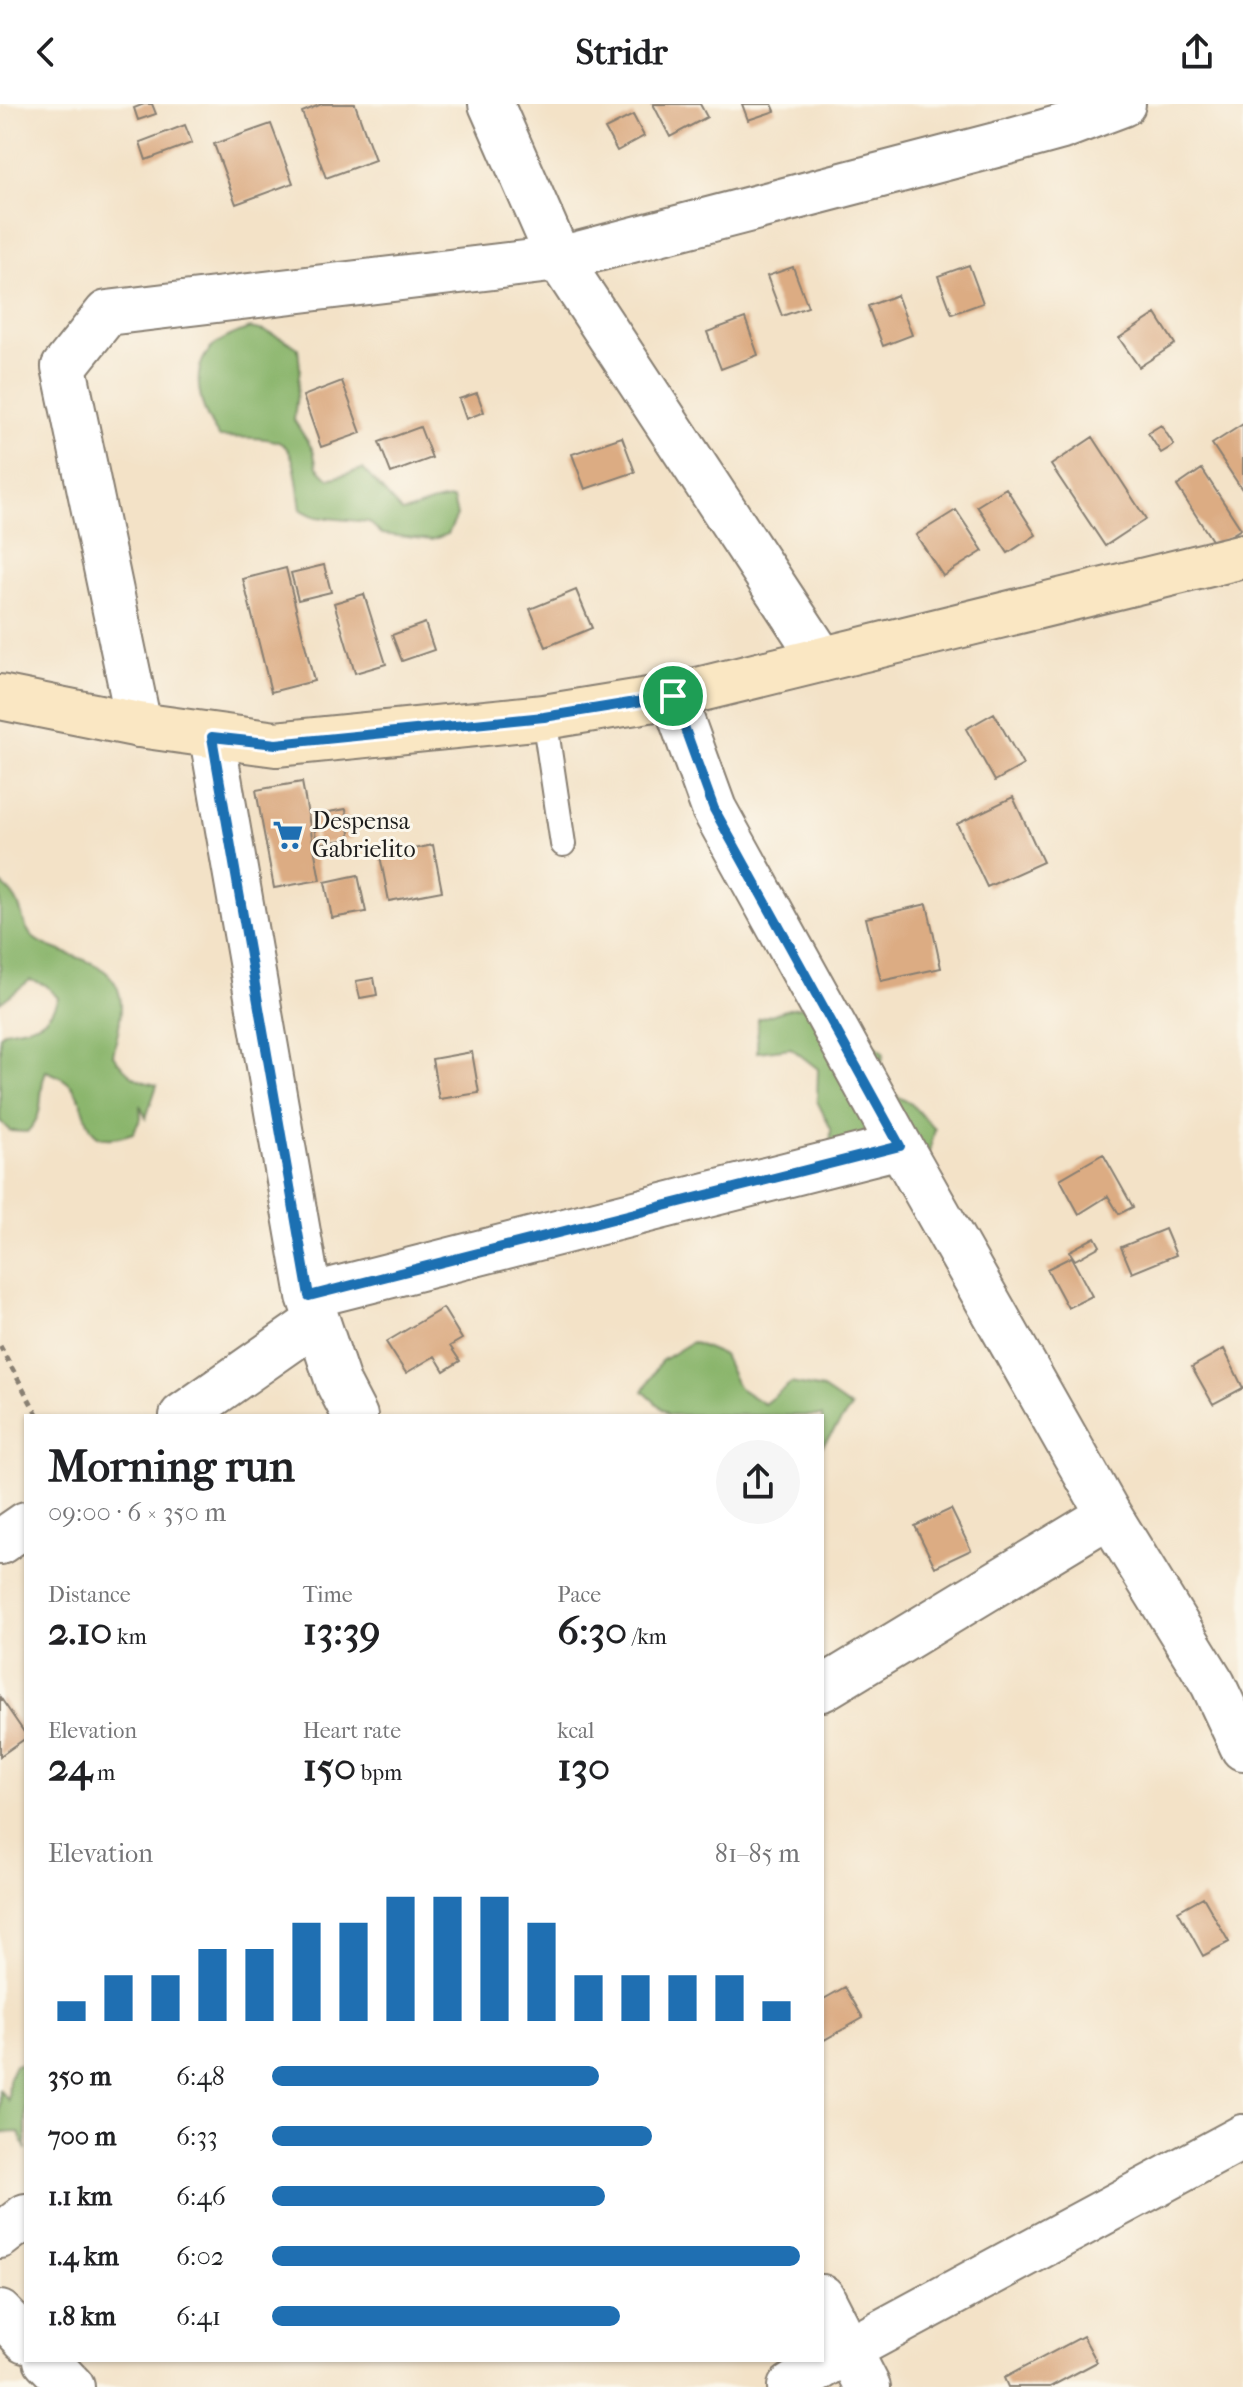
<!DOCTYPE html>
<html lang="en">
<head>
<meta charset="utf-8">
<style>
	:root { --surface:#fff; --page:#f6f6f6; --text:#202124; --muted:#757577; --accent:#1f6fb2 }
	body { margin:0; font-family:"IM FELL French Canon",serif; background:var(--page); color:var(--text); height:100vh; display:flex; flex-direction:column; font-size:30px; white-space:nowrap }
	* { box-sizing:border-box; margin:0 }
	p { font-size:26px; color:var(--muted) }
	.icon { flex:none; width:44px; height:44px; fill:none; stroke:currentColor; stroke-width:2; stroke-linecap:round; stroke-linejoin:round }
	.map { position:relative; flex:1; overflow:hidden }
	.drawer { position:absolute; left:24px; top:1310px; width:800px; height:948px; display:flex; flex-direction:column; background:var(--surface); border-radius:0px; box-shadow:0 2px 6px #0004 }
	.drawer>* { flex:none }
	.pin { position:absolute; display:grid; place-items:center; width:68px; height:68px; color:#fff; margin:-34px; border:4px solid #fff; border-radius:50%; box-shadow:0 2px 8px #0007 }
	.round { display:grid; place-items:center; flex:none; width:84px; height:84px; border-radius:42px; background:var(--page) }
	.summary { display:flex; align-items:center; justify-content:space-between; height:136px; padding:0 24px }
	h1 { font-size:44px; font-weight:700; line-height:60px }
	.stats { display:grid; grid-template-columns:repeat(3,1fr); gap:12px; height:136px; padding:8px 24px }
	.stats div { display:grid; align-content:center }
	.stats b { font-size:40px; font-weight:700 }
	.stats small { font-size:22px; font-weight:400 }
	.stats p { font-size:22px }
	.chart { height:224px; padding:16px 24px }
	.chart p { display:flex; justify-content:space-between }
	.chart svg { width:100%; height:144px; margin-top:8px; stroke:var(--accent); stroke-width:6 }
	ul { padding:0 24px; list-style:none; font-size:26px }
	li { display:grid; grid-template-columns:128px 96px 1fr; align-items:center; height:60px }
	li i { height:20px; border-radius:10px; background:var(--accent) }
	header { display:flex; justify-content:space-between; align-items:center; height:104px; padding:0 24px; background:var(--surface); font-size:36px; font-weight:700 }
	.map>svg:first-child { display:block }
	.forest { fill:#8ab56c; stroke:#536844; stroke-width:2 }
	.building { fill:#dcac83 }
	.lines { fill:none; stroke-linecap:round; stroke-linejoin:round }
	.lane-casing { stroke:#887f72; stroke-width:28 }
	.street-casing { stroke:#887f72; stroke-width:48 }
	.secondary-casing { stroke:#887f72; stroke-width:48 }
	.path { stroke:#887f72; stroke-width:5; stroke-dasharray:6 6; stroke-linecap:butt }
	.lane { stroke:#fff; stroke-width:24 }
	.street { stroke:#fff; stroke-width:44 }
	.secondary { stroke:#fae7c3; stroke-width:44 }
	.route-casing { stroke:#fff; stroke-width:16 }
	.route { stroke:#1f6fb2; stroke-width:10 }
	.labels { text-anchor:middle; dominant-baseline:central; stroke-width:6; stroke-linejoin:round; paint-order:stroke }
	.poi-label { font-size:24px; fill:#1c1c1c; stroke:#fbf7ec; text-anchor:start }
</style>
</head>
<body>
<header><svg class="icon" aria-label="back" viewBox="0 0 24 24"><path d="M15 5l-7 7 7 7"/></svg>Stridr<svg class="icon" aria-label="share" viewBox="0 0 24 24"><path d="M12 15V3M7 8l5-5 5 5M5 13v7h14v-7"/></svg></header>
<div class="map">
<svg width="1243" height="2283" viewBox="0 0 1243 2283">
	<rect width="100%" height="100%" fill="#fbf7ec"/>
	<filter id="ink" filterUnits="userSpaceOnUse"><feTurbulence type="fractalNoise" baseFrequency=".0125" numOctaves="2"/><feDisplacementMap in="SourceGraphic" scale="16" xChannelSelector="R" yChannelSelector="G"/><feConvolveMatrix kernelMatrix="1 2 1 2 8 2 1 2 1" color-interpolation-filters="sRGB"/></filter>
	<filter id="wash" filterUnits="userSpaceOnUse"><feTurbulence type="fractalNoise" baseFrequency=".006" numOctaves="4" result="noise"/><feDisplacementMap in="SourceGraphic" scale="32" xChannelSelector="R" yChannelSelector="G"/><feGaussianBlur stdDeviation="1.8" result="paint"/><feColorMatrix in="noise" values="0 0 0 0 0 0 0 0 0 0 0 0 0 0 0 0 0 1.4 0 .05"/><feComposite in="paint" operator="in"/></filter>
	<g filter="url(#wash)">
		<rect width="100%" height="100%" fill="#f3e2c7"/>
		<path class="forest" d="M249,224C269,227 282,233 298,244L300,264L294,316L313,346L317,363L329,375L363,365L402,408C421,404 434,395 453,395L457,412L448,430L431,436L382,430L369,418L316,413L301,406C291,331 295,335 219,333C201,308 186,264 215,241C224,233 238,229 249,224Z
			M0,779C28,798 17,820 35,835C42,841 55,844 63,848C75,853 91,857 102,865C132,886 119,922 113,951C126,969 135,977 157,981L146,1014L140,1001L141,1014L133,1029C79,1048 94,1012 73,984C66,975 57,971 46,967C36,991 48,1007 27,1028L10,1027L0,1017V932L4,927C32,922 48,923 58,894L46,881L30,876L0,899Z
			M828,901L884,949L876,981L910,999L935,1025L927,1057L901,1081L869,1078L830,1057L831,1025L817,997L818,965L791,944L757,948L758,915L792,904Z
			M692,1238L723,1251L738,1283L764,1300L791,1279L823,1285L851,1304L822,1342V1312L669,1311L643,1287L661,1257Z
			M26,1959V2046L19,2028L0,2029V1986L8,1996L9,1977L14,1961Z"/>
		<g id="blocks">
			<path class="building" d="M144,0H152L156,10L138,16L134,4Z
				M322,0H355L375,56L326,74L302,8Z
				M653,0H700L707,13L670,33Z
				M742,0H772L775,7L748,16Z
				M633,11L644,32L617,47L605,25Z
				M271,20L293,79L236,100L214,40Z
				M185,21L192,39L146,56L140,38Z
				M969,161L983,199L952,210L938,172Z
				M793,163L808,203L782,212L767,172Z
				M897,191L912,231L883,242L868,202Z
				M1156,210L1175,240L1139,263L1119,234Z
				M745,214L758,251L721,265L707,228Z
				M342,277L361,329L321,343L303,292Z
				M477,289L484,308L466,315L459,295Z
				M1243,320V387L1212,340Z
				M1161,321L1174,341L1161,349L1148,329Z
				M420,323L432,354L391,369L379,338Z
				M622,333L635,368L585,385L572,350Z
				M1093,333L1146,415L1105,442L1051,361Z
				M1202,365L1241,425L1215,441L1177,382Z
				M1006,384L1036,431L1008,449L977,402Z
				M956,406L983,447L943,472L916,431Z
				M324,461L331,488L298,496L291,469Z
				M286,464L314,577L271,588L243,475Z
				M576,486L592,524L546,543L530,505Z
				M364,490L386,560L355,569L334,499Z
				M425,519L434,546L402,557L392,531Z
				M994,609L1023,661L995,677L966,625Z
				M302,678L320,776L274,784L256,686Z
				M1013,693L1043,758L987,783L957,720Z
				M346,705L351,735L317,740L312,711Z
				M433,741L442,787L389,797L380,752Z
				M358,771L366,808L332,814L325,778Z
				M927,800L941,864L881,877L866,814Z
				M374,874L377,891L360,894L356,877Z
				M472,948L479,989L439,995L432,955Z
				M1103,1050L1133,1103L1119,1110L1108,1092L1079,1110L1060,1075Z
				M1165,1125L1176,1151L1132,1169L1121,1143Z
				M1095,1133L1100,1142L1075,1156L1069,1147Z
				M1071,1153L1092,1192L1068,1204L1047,1165Z
				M443,1204L462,1235L450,1242L460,1257L444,1267L435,1252L406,1269L386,1238Z
				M1224,1245L1243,1284L1213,1300L1192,1263Z
				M951,1405L971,1446L935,1463L915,1422Z
				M0,1593L26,1631V1634L0,1652Z
				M1203,1793L1229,1838L1203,1852L1178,1807Z
				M845,1883L863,1914L824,1936L822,1932V1896Z
				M1083,2232L1097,2258L1050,2283H1008L1004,2274Z"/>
		</g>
	</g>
	<g filter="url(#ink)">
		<use href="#blocks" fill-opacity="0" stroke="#887f72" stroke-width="2"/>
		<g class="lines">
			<g class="lane-casing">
				<path id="lane" d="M544,613L563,740"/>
			</g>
			<g class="street-casing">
				<path id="street" d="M491,0L559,155L822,555
					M673,592L714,705L900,1042L1109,1411L1213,1580L1243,1644
					M139,621L64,263L107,209L559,155L1015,36L1062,23L1123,0
					M212,633L309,1192L339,1281L355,1312
					M309,1192L900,1042
					M182,1312L316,1218
					M0,1438L26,1420
					M822,1585L1109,1411
					M0,2132L26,2112
					M822,2193L868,2283
					M0,2209L26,2236
					M46,2256L72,2283
					M790,2283L850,2245L1243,2033"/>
			</g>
			<g class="secondary-casing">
				<path id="secondary" d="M0,593L139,621L276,640L544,613L673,592L1243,452"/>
			</g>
			<path class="path" d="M0,1242L38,1312"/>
			<use href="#lane" class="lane"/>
			<use href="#street" class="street"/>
			<use href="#secondary" class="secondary"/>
		</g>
	</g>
	<g class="lines" filter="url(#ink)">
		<g class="route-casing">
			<path id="route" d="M673,592L714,705L900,1042L309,1192L212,633L276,640L544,613Z"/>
		</g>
		<use href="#route" class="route"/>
	</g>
	<defs>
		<g id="supermarket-bare" transform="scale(2.4)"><path d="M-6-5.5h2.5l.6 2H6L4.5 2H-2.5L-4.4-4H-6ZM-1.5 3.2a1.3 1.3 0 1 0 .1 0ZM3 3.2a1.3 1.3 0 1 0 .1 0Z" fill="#1f6fb2" stroke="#fbf7ec" stroke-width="2.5" paint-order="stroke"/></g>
	</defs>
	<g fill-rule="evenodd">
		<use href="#supermarket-bare" x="288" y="731"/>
	</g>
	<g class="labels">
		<g class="poi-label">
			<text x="312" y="717">Despensa<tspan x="312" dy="28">Gabrielito</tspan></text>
		</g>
	</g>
</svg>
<div class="pin" style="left:673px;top:592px;background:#1e9e55"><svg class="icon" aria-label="arrive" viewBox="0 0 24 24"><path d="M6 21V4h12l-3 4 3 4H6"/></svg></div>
<section class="drawer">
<div class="summary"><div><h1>Morning run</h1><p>09:00 · 6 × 350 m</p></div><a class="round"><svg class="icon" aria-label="share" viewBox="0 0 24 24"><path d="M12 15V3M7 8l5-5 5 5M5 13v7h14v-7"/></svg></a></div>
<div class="stats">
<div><p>Distance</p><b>2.10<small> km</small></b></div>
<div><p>Time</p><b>13:39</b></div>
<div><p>Pace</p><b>6:30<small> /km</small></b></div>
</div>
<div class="stats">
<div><p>Elevation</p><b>24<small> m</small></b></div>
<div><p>Heart rate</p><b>150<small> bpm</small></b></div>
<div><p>kcal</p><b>130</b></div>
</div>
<div class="chart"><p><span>Elevation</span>81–85 m</p>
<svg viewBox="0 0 160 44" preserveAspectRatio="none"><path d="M5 44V38M15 44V30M25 44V30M35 44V22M45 44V22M55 44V14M65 44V14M75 44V6M85 44V6M95 44V6M105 44V14M115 44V30M125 44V30M135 44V30M145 44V30M155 44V38"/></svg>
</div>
<ul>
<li><b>350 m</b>6:48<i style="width:62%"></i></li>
<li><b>700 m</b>6:33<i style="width:72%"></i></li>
<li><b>1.1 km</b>6:46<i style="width:63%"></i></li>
<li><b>1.4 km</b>6:02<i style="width:100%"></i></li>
<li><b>1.8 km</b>6:41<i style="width:66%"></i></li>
</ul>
</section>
</div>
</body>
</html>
